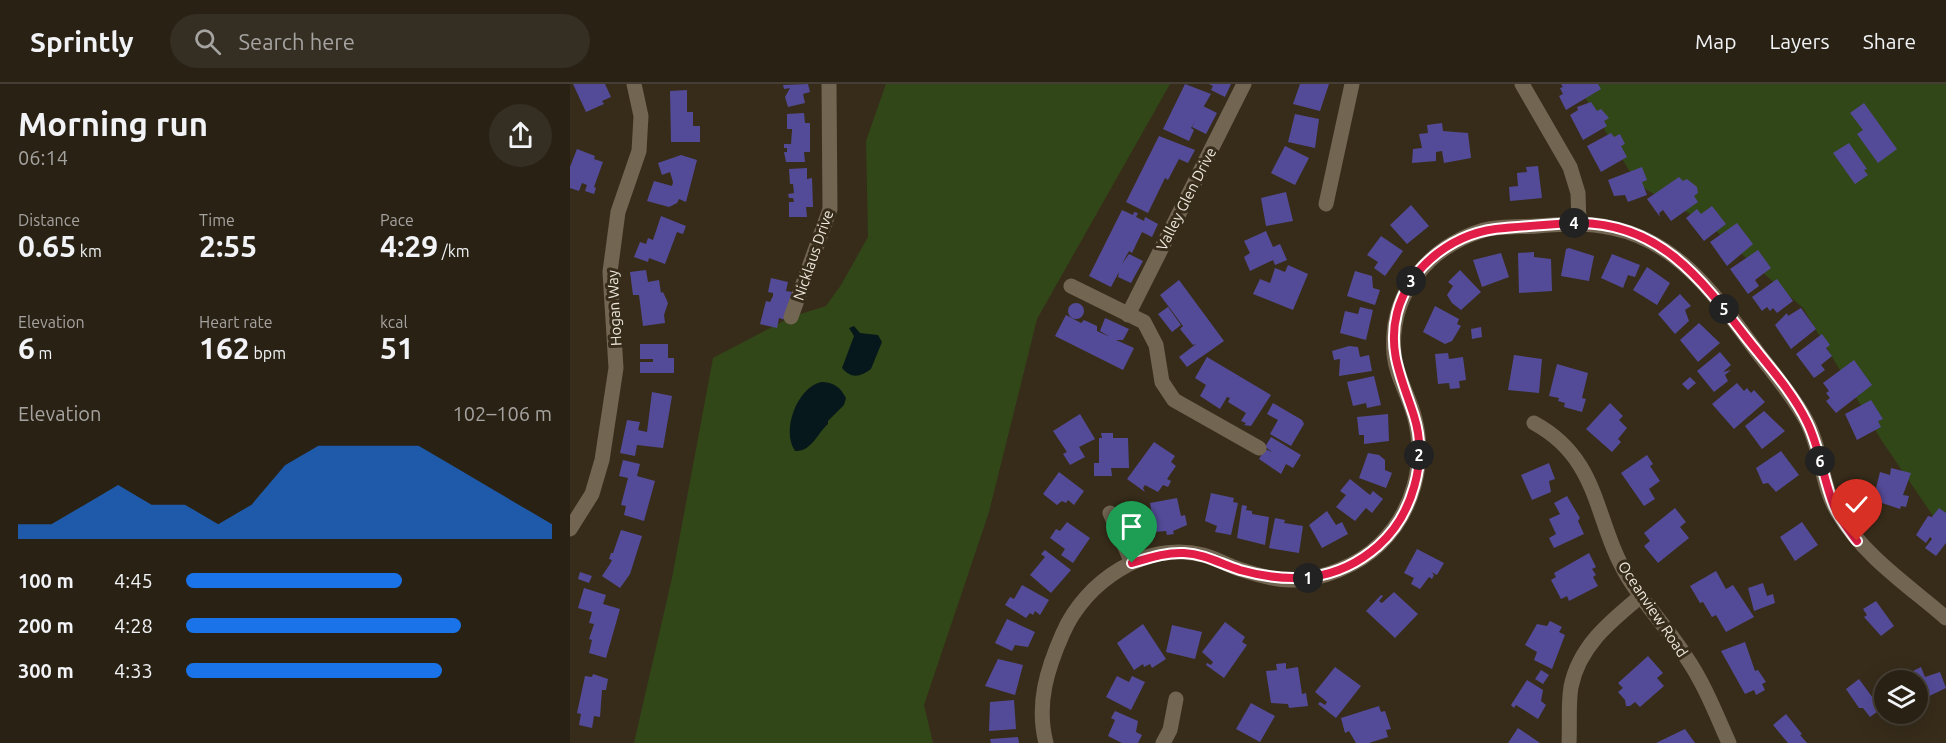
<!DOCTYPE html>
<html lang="en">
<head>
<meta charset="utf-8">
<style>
	:root { --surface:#292114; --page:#352e22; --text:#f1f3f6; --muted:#a5a3a0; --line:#453e34; --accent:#1a73e8 }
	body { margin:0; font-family:Ubuntu,sans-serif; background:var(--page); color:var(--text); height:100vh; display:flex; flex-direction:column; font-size:22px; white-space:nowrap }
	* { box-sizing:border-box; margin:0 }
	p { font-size:20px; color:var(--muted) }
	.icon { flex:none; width:33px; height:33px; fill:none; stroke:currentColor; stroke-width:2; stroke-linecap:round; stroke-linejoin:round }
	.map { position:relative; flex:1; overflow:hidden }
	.details { display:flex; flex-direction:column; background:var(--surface); width:570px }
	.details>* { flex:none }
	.buttons { position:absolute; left:1304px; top:586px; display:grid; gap:12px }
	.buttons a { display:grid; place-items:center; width:54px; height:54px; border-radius:50%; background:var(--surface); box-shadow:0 6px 24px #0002,0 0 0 2px var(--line); font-size:30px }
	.pin { position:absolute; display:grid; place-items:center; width:51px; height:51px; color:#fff; margin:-62px -26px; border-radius:50% 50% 50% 0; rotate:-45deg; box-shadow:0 0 6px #0007 }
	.pin .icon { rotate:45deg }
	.km { position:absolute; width:30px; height:30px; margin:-15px; border-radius:50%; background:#222; color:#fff; font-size:16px; line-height:30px; text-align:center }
	.round { display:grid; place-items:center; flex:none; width:63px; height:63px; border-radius:32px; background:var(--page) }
	.overview { display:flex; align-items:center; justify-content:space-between; height:102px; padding:0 18px }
	h1 { font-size:33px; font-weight:600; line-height:45px }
	.metrics { display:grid; grid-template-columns:repeat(3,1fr); gap:9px; height:102px; padding:6px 18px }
	.metrics div { display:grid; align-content:center }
	.metrics b { font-size:30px; font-weight:600 }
	.metrics small { font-size:16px; font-weight:400 }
	.metrics p { font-size:16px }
	.chart { height:168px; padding:12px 18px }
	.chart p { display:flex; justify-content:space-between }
	.chart svg { width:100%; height:108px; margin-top:6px; fill:var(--accent); opacity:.7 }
	ul { padding:0 18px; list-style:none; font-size:20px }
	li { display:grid; grid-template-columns:96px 72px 1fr; align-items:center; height:45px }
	li i { height:15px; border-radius:8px; background:var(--accent) }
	header { display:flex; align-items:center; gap:36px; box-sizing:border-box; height:84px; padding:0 30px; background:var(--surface); border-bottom:2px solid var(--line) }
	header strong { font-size:28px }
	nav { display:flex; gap:33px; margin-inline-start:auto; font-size:21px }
	.search { width:420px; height:54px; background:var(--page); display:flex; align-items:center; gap:15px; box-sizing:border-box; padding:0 21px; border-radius:33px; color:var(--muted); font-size:22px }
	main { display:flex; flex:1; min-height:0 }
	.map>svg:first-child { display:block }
	.green { fill:#324718 }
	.water { fill:#06181b }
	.building { fill:#544b98 }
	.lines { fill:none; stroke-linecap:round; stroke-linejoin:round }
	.minor { stroke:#726552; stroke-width:15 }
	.route-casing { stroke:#fff; stroke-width:12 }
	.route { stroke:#e11d48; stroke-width:8 }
	.labels { text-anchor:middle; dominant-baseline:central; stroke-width:6; stroke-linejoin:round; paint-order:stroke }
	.street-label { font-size:15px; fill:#efe8dd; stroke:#372c1a }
</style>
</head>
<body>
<header>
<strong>Sprintly</strong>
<div class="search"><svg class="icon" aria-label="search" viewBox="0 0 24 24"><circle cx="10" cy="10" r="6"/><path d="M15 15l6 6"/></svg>Search here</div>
<nav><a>Map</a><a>Layers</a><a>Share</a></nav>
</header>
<main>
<section class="details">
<div class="overview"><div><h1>Morning run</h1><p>06:14</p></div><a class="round"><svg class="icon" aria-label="share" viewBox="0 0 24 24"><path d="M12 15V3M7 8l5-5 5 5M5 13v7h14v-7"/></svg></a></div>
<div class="metrics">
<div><p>Distance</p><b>0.65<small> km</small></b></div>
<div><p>Time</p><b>2:55</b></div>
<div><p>Pace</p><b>4:29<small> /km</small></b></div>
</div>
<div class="metrics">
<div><p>Elevation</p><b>6<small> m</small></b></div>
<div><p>Heart rate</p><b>162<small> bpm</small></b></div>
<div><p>kcal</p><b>51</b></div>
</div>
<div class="chart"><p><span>Elevation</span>102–106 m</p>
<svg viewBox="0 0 160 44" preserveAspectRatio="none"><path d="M0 44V38L10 38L20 30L30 22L40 30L50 30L60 38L70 30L80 14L90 6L100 6L110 6L120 6L130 14L140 22L150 30L160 38V44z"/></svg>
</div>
<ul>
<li><b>100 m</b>4:45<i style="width:59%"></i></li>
<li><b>200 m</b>4:28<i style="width:75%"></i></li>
<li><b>300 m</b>4:33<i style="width:70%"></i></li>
</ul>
</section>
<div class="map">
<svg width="1376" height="659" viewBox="0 0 1376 659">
	<rect width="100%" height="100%" fill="#372c1a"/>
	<path class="green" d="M316,0H600L467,235L419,428L354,621L363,659H64L102,494L143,274L221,233L256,222L271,201L298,153L296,57Z
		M1007,0H1376V442L1363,432L1312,357L1233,224L1138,140L1068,101Z"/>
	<path class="water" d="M284,242L290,249L308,251L312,258L301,285C291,293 281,295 272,284L284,252L279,244Z
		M251,298C264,298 270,303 276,314L274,321L258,337V340C248,348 242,368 225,367C211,346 227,304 251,298Z"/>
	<path class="building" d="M3,0H35L41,13L32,17L34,20L16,28Z
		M238,0L240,8L233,10L235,19L218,23L215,13L220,4L214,5L213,1Z
		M615,0L641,10L621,44L624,46L619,57L593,45Z
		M639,0H661L655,13L641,6L643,2Z
		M730,0H759L750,27L723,20Z
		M991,0H1028L1031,5L996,26L989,12L993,10L990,4L993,3Z
		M117,6V28H123V42H130V58H101L100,7Z
		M1021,18L1027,27L1031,25L1039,34L1034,37L1037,42L1013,56L1000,31L1008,26L1007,23Z
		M1294,19L1327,65L1308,79L1287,50L1293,46L1280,29Z
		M633,22L647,29L636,50L622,43Z
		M234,29L235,39H240V68H234L235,78H216L214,68H217V64H214V60H221L222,47V45H217V30Z
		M725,30L749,35L745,64L718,58Z
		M872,39L873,47L898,49L901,74L874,79L872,67L866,68V77L842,79L843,65L852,64L849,50L858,49L857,41Z
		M1041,49L1044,53L1050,50L1055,60L1051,62L1057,73L1031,88L1017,62Z
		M589,52L625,66L618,79L609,75L598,96L595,94L578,129L556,118Z
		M1279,59L1297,85L1294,86L1298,91L1285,100L1263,69Z
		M715,62L739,74L725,101L701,89Z
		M7,65L25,72L24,75L33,78L24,103L26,104L24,110L15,107L17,101L12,99L9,107L0,104V83Z
		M111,71L127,76L116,118L109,115L107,119L99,123L77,117L84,97L102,102L103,98L100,88L92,91L88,79Z
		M968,82L972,114L940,117L939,103L948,102L947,89L957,88L956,83Z
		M1072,83L1077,96L1072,98L1077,111L1058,118L1055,111L1044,112L1038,96Z
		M237,84V95L242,94L243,123H236L237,133H219V118H224L223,114H219L218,110L224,109L223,100H220L219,85Z
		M1109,93L1113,97L1117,95L1127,103L1128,109L1124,112L1128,118L1101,137L1093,126L1089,129L1090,133L1077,115Z
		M716,108L723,137L696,142L691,114Z
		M841,121L859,142L837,160L820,141Z
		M1142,122L1156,140L1134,157L1116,134L1127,125L1131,130Z
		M552,126L563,131L564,128L568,129L566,133L574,137L575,133L588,140L582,153L572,148L562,169L559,167L552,180L559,170L573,177L561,199L548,193L549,188L541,203L519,192Z
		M91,132L116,142L113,150L107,148L95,180L79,174L78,178L64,173L70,158L76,160L78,154L83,156Z
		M1167,139L1183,160L1157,182L1140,158Z
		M696,147L703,163L710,160L717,176L705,181L703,176L680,187L674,173L680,169L674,157Z
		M811,152L833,167L815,192L804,184L808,178L797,171Z
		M999,164L1024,172L1019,197L991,192L996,165Z
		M1188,166L1201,184L1185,196L1189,202L1178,210L1160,185Z
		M964,168V173L981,175L982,207L949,209L948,169Z
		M931,169L939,193L912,203L903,176Z
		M1042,170L1070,181L1065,193L1058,191L1053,204L1031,194Z
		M718,181L738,190L723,226L683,210L690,195L700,199L705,184L715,188Z
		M1077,183L1100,199L1087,221L1063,206Z
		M76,186L78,198L89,196L91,209L93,208L98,219L94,231L95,239L73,242L69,211H63L60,188Z
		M890,186L911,208L891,226L882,219L877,211L883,202L878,198Z
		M785,187L802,192L803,204L810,206L805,221L777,212Z
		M201,194L218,198L216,207L222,208L216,236L209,234L207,244L190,240L196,217L200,218L203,212V209L198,208Z
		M1207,195L1223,217L1207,229L1203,224L1200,227L1197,223L1192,227L1182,213Z
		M609,196L654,257L617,283L609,273L626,260L623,261L610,245L613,242L590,211Z
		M1110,210L1121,222L1115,226L1119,237L1105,250L1088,230Z
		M498 227a8 8 0 1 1 16 0a8 8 0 1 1-16 0Z
		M865,222L889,235L887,240L891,242L882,257L875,260L853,248Z
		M598,223L611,241L602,248L588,230Z
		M790,223L803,226L796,256L770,249L775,227L788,230Z
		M1231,224L1246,245L1221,265L1205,241L1217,229L1218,232Z
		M496,231L511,239L514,236L527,242V247L540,253L530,247L535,234L559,245L553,256H546L564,264L553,286L485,252Z
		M1129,239L1150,259L1128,278L1110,256Z
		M911,243L912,253L902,255L901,245Z
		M1252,250L1260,261L1256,264L1262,272L1251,281L1255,286L1244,294L1226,270Z
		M70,260H98V274H104V289H70V278H83V275H70Z
		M779,262L788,263L790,273L799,271L802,287L769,292L770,275L764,276L762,267Z
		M1150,268L1161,281L1153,288L1161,286L1155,291L1158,297L1144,308L1127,287Z
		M878,269L879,275L893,273L896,296L889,297L890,304L880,305L879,299L868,300L865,270Z
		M944,271L972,275L969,309L938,306Z
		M637,273L701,311L681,342L674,341L676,339L671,337L676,329L658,318L660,314L657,313L650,325L630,312L636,301L625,294Z
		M1284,276L1302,301L1266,329L1256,317L1260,314L1256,309L1259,307L1253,299Z
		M987,280L1018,289L1012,314L1016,315L1012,328L994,323L995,319L988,317L989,314L979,312Z
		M804,292L811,321L797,324L796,319L783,322L777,298Z
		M1120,293L1126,299L1118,306L1112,300Z
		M1167,299L1174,307L1177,304L1181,309L1184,306L1195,318L1164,345L1142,320Z
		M82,308L102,312L93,364L67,361L65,372L50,369L57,336L70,338L68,346L77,348Z
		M1301,316L1313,335L1308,337L1311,343L1287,356L1275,330Z
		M703,319L732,336L734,340L721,362L700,350L708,336L697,330Z
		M1040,319L1053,332L1049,336L1057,344L1048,355L1051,358L1042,368L1016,345Z
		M1194,327L1215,347L1192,365L1175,342Z
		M510,330L525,355L509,363L515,373L500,381L493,370L497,368L483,347Z
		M818,330L819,357L794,360V351H789L787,333Z
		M531,349H543V354H558L559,384H541L542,392H524V379H529V354H532Z
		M701,353L731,371L723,384L716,380L711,390L689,375L695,365L703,368L695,363Z
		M584,358L605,372L601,378L606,382L597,395L601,397L598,403L593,401L588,408L575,401L573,404L575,408L557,395Z
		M1211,367L1229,391L1206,408L1198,399L1193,400L1186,384Z
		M798,369L809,371L815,376V386L822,389L816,404L789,394Z
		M1077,371L1083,380L1080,382L1090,397L1079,405L1085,415L1074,422L1051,389Z
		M53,376L70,380L67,392L85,397L74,437L54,431L56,422L51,421L58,394L49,392Z
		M979,379L985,395L979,397L981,408L962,416L951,391Z
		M1321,384L1341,389L1333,411L1339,412L1336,423L1331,422L1330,425L1303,416L1310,388L1320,391Z
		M489,388L514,407L504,421L498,416L496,419L492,417L487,421L473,410Z
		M780,395L800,411L803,407L813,415L802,429L796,424L785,437L766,423L776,411L770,407Z
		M641,409L664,414L663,418L668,419L661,451L645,448L647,442L635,437Z
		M997,412L1010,434L1008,437L1014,450L984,464L979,454L986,450L979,435L990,430L984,419Z
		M607,414L611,432L615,431L617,441L603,447L604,450L597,451L596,447L585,448L580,419Z
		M672,421L677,422L676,426L682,427V430L699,433L695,461L667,454Z
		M1105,424L1116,438L1110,443L1119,454L1088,479L1074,462L1080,457L1074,449Z
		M1369,424L1376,429V459L1366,472L1355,464L1362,455L1360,453L1356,459L1346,451L1358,432L1362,433Z
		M757,427L766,441L772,438L778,450L752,464L739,441Z
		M705,434L715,436L714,439L733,442L729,469L699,464Z
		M497,438L520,454L503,479L491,471L495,465L480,454L486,445L490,447Z
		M1232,438L1248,461L1225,477L1210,453Z
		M51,446L72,452L60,490L50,504L32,492L40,480L42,476L39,475L41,469H43Z
		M847,465L874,479L867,491L861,488L864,491L862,495L859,493L850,505L841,500L844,494L834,489Z
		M475,466L501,486L481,509L460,491L475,473L471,470Z
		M1019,469L1026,483L1022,485L1026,491L1023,493L1028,502L999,517L997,512L991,515L981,496L986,493L984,489Z
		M1146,487L1156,505L1163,501L1184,533L1156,548L1146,531L1142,533L1133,518L1130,519L1120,502Z
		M10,488L22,492L19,499L8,495Z
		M1193,499L1197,512L1203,510L1205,519L1184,527L1178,504Z
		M452,501L479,516L470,531L465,527L463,531L460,529L456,534L435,521L440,513L444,515Z
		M14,504L36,511L33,520L50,525L36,574L19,569L22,556L19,555L24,540L19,539L22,528L8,524Z
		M824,508L848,530L825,554L796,527L811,511L813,512L809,517L812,519Z
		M1306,517L1324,542L1311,552L1294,533L1297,531L1293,525Z
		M437,535L465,548L458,563L445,561L442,567L425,559Z
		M980,537L992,543L989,548L995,551L982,585L964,576L967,568L955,561L967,540L977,542Z
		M655,538L675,553L672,558L677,561L654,594L636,581L637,579L641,581L643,578L632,568Z
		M573,540L596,575L582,584L580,580L574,583L573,580L564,586L547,559Z
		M602,541L632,548L625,575L596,568Z
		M1175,558L1185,587L1188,586L1196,598L1192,600L1195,606L1186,611L1184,606L1175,610L1151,567Z
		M1078,572L1093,589L1087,594L1094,602L1070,623L1065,618L1060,622H1056L1055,616L1048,608L1053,604L1048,599Z
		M428,575L453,581L445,611L415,602Z
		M716,579V585L728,583L732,610L736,609L738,622L719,624L718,620L701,619L696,587L707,586L706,580Z
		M765,583L791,602L766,634L748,620L750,618L755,621L757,618L745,608Z
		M1351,583L1355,593L1370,588L1376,604L1353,615L1347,597H1342L1339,589Z
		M971,586L979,591L973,600L965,595Z
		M23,590L38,595L36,606H32L30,633L24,632L22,644L9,641L11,630L7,629L15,592L22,593Z
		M547,592L559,598L562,592L575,598L561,626L536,613Z
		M1289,595L1311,625L1300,633L1293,624H1289L1276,605Z
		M957,596L973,606L971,617L976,621L968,635L946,621L944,624L941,621Z
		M444,616L446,645L419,647L420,618Z
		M681,619L705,632L690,658L666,645Z
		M809,622L811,628L815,627L821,645L816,646L818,653L799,659H786L779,647L775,649L771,634Z
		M545,627L568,637L566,648L572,651L568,659H552L538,652L545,636L541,634Z
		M1216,630L1232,650L1230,651L1237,659H1218L1203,641Z
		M948,644L970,659H938Z
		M1115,645L1125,659H1086Z
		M448,653L449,659H421L420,655Z"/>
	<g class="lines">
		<path class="minor" d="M952,0L1000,83L1008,109L1009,139
			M756,120L782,0
			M501,202L574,238L586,261L592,298L604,316L689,364
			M558,231L674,0
			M221,233L260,125L259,0
			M964,339C1032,376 1023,437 1059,495C1076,522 1099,546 1116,573C1134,599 1146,630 1159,659
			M540,429L562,479
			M0,445L22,410L32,376L46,284L40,188L48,128L69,67L71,32L64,0
			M476,659C466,620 477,585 493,549C515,498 576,456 633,471C645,474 657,481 669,485C684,490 704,496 720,496C750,497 789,481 810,460C843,428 856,379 845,335C840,313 826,293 824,270C819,210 858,163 914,146C930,142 950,143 967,142C992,140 1017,138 1042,144C1111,158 1148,216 1188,269C1204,290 1223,312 1236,336C1252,365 1251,402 1268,429C1294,472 1339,502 1376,534
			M593,659L600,646L606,615
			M999,659C1000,641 998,621 1001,603C1009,562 1041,537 1071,512"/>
	</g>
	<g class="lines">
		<g class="route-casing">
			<path id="route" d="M562,479C579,474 596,468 614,469C635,470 651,480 670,486C720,500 767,498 808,462C843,431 858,376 844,332C833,297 817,268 827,229C840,180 886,147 935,144C959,142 982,140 1006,139C1088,138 1130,193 1175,252C1196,279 1222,307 1237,338C1250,364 1253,395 1264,422C1269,434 1279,446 1287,457"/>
		</g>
		<use href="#route" class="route"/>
	</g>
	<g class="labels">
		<g class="street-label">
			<text transform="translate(616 115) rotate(-63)">Valley Glen Drive</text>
			<text transform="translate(243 171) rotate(-71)">Nicklaus Drive</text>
			<text transform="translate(44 224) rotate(-93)">Hogan Way</text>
			<text transform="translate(1083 525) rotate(56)">Oceanview Road</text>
		</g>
	</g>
</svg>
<div class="buttons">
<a><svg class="icon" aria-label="layers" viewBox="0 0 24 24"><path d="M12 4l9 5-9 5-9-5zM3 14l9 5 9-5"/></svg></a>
</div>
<div class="pin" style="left:562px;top:479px;background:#1e9e55"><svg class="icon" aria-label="arrive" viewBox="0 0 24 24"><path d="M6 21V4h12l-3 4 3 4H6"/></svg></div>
<div class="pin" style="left:1287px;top:457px;background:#d93025"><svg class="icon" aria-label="check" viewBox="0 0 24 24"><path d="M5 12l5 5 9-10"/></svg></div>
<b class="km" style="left:738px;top:494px">1</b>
<b class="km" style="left:849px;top:371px">2</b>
<b class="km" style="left:841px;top:197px">3</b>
<b class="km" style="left:1004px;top:139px">4</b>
<b class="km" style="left:1154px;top:225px">5</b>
<b class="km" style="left:1250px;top:377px">6</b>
</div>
</main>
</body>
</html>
